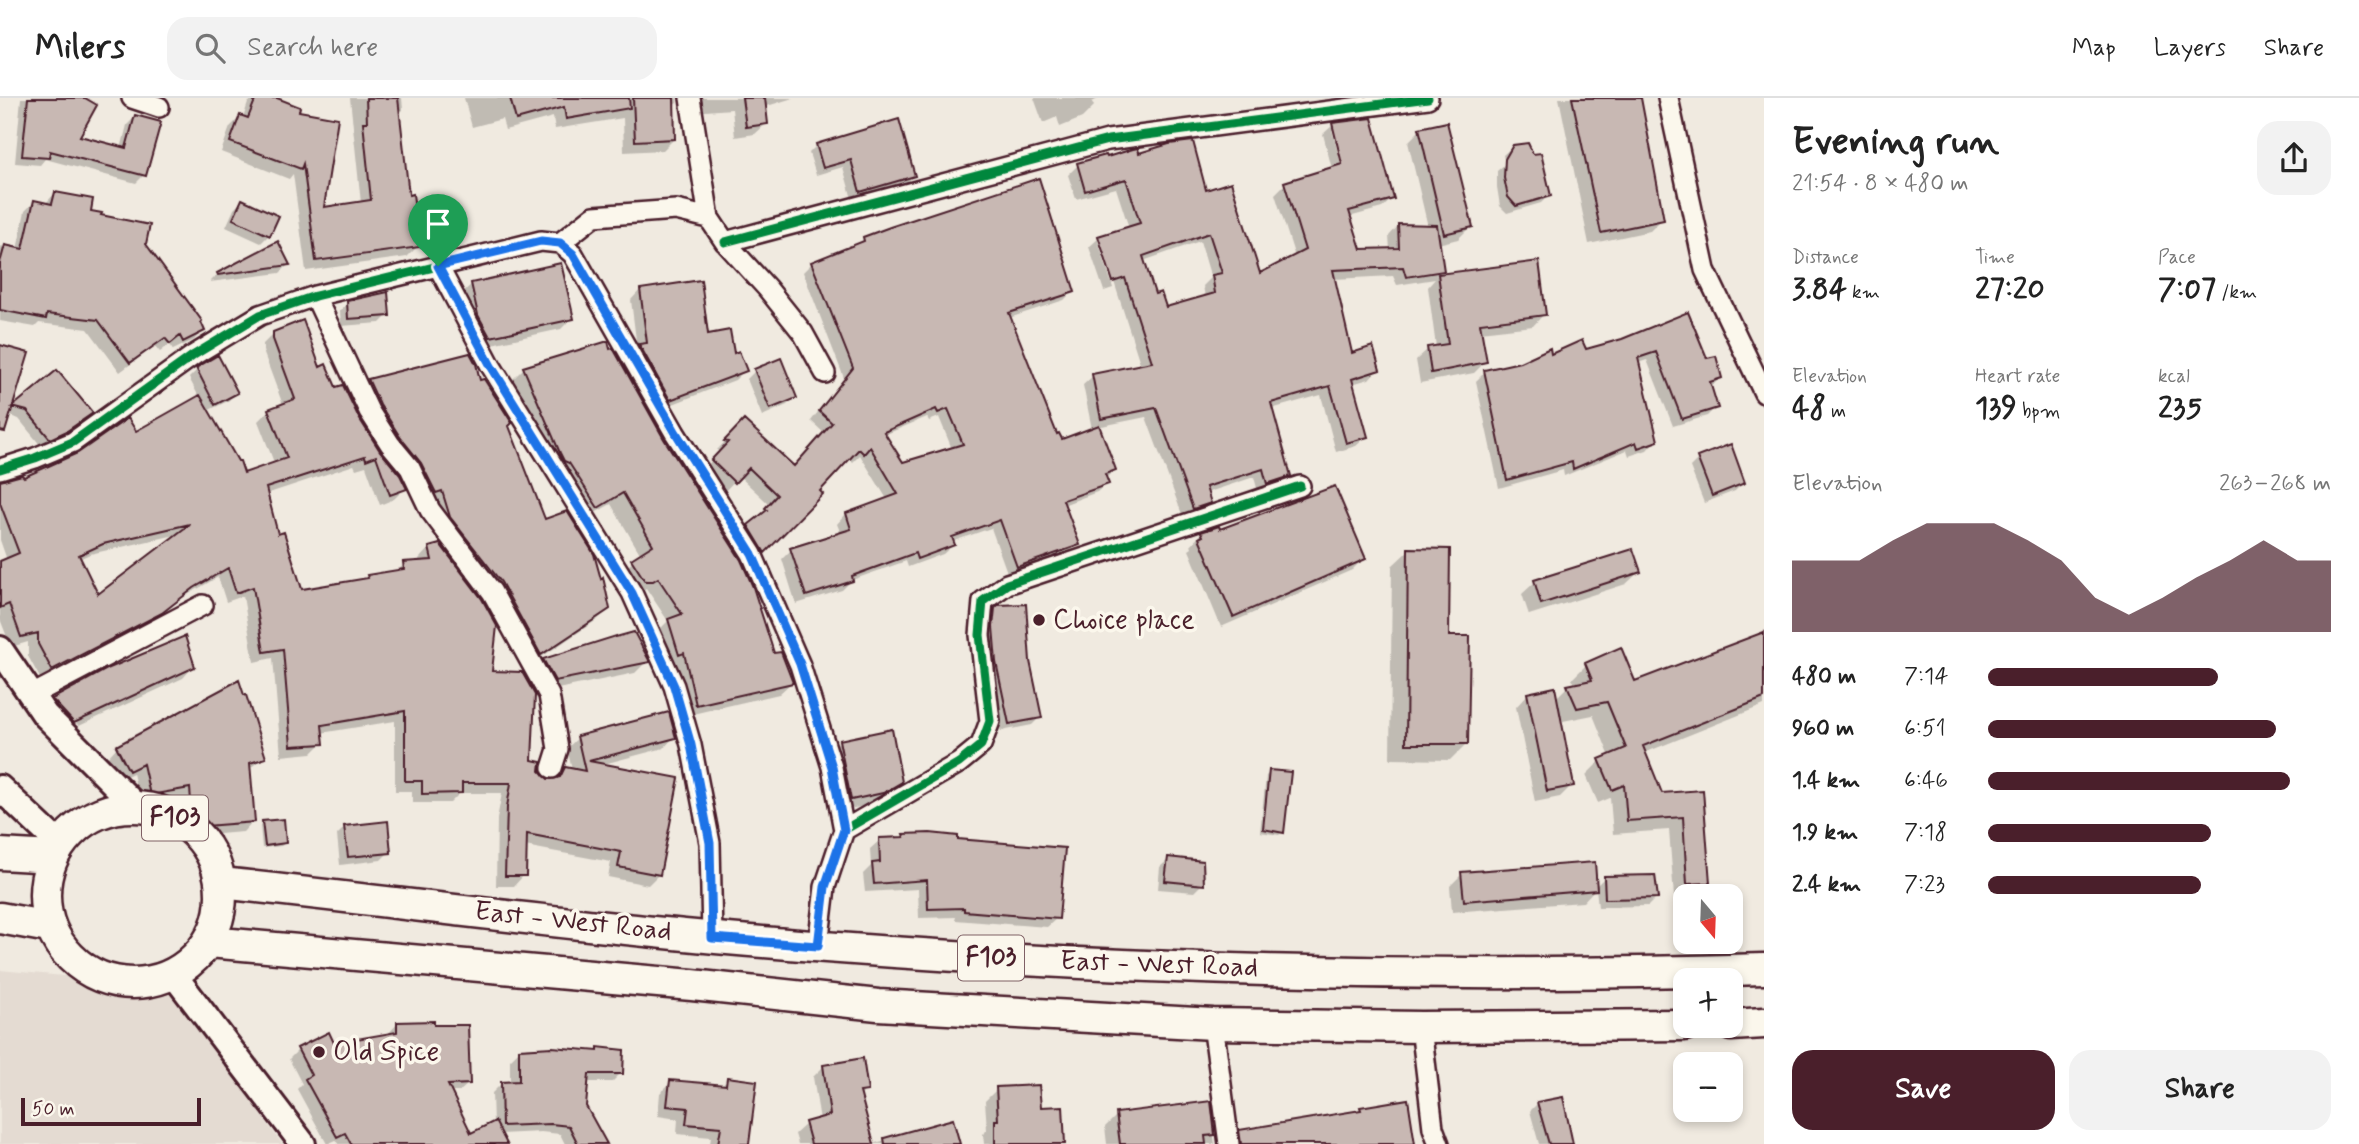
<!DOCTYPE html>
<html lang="en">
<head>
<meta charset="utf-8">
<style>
	:root { --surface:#fff; --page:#f2f2f2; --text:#222; --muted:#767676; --line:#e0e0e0; --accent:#4a1f2b }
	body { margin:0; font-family:Mynerve,sans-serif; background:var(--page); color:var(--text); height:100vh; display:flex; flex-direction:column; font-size:26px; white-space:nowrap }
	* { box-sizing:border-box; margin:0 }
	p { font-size:23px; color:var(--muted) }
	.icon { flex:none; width:38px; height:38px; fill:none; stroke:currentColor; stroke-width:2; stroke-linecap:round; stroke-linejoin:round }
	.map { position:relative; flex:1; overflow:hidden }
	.sheet { display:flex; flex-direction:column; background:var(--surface); width:595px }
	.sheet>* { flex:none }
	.needle { width:46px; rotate:161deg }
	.tools { position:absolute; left:1673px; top:786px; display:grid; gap:14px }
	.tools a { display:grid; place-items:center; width:70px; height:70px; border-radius:14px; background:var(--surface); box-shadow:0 4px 10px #0003; font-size:35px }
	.scale { position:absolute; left:21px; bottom:18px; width:180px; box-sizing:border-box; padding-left:7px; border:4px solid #4a1f2b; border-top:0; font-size:19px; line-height:24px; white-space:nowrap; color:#4a1f2b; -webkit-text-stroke:5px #fbf7ec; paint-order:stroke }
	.pin { position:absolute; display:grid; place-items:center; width:60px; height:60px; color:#fff; margin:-72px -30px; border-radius:50% 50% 50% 0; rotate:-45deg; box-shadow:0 0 7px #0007 }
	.pin .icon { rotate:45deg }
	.round { display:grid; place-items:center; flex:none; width:74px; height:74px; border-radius:21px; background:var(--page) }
	.overview { display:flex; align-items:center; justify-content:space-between; height:119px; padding:0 28px }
	h1 { font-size:38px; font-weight:700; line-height:52px }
	.metrics { display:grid; grid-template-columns:repeat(3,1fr); gap:10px; height:119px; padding:7px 28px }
	.metrics div { display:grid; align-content:center }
	.metrics b { font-size:30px; font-weight:700 }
	.metrics small { font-size:19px; font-weight:400 }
	.metrics p { font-size:19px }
	.chart { height:196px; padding:14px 28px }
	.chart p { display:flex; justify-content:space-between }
	.chart svg { width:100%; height:126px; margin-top:7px; fill:var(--accent); opacity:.7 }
	.button { display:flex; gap:14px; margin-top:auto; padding:14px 28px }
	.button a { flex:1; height:80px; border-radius:21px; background:var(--accent); color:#fff; font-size:28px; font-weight:700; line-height:80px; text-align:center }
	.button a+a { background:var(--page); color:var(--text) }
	ul { padding:0 28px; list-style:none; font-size:23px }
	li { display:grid; grid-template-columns:112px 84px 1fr; align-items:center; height:52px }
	li i { height:18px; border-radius:9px; background:var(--accent) }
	header { display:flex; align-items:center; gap:42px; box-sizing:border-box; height:98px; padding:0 35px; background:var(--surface); border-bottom:2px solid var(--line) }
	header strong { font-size:33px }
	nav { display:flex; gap:38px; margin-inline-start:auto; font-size:24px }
	.search { width:490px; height:63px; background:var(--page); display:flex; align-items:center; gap:18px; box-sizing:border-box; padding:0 24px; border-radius:21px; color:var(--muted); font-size:26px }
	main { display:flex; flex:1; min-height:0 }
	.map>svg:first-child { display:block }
	.built { fill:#e4dbd2 }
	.shadow { fill:#0003; fill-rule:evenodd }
	.building { fill:#c8b8b3; stroke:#4a1f2b; stroke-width:2; fill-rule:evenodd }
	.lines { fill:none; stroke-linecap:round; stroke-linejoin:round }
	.minor-casing { stroke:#4a1f2b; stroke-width:24 }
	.tertiary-casing { stroke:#4a1f2b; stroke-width:30 }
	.primary-casing { stroke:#4a1f2b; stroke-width:35 }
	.minor { stroke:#fbf7ec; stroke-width:19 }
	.tertiary { stroke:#fbf7ec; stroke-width:24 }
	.primary { stroke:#fbf7ec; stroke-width:30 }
	.cycleway-casing { stroke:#fbf7ec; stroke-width:13 }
	.cycleway { stroke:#00873e; stroke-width:9 }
	.route-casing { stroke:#fff; stroke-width:14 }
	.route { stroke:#1a73e8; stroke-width:9 }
	.poi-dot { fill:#4a1f2b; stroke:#fbf7ec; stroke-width:2.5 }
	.labels { text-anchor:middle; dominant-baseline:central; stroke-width:7; stroke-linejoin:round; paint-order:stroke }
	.shield { fill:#fbf7ec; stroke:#7f6065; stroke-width:2 }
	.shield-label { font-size:26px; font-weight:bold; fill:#4a1f2b }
	.poi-label { font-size:28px; fill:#4a1f2b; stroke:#fbf7ec; text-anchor:start }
	.street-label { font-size:28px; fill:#4a1f2b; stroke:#fbf7ec }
</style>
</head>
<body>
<header>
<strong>Milers</strong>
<div class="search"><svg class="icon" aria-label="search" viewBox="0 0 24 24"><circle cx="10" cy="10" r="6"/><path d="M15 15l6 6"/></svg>Search here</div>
<nav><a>Map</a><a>Layers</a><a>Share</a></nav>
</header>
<main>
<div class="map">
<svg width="1764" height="1046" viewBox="0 0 1764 1046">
	<rect width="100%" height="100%" fill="#f0eae0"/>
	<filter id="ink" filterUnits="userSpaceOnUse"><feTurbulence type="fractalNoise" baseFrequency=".0143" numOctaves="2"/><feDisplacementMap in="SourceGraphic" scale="14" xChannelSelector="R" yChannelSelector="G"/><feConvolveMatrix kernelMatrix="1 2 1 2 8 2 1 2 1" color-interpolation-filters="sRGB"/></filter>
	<g filter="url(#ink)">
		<path class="built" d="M0,872L170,888L282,1046H0Z"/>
		<path class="shadow" d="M21,0H82L77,39L121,51L127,27L135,19L144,77L136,85L45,61L40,67L15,65Z
			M254,0H272L298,10L322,111L361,105L350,0H402L403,12L398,16L408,99L418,148L407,159L306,173L293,76L289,81L221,54L230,29L240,19L243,20L248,5Z
			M464,0H677V5L672,9L674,41L663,52L624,54L623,20L555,31L553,19L505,32L502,21L472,29Z
			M682,0H793L764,9L767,25L755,36L735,39L732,11L692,14Z
			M1034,0H1100L1092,4L1094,8L1082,20L1060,29L1057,19L1043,25Z
			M1559,0H1639L1662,121L1650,133L1589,146Z
			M1333,27L1392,101L1382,110L1349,119L1360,153L1390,152L1389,138L1398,128L1428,129L1408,44L1420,32L1471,128L1458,141L1438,146L1442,172L1436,178L1538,165L1544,216L1533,228L1480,234L1485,264L1474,275L1420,285L1416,262L1428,251L1436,249L1428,189L1435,181L1397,187L1393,178L1333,181L1350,257L1378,271L1369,281L1352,286L1366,339L1356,348L1336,354L1321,297L1271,311L1289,378L1279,387L1258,394L1254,379L1206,395L1209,404L1199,414L1183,419L1146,319L1097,329L1114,372L1105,381L1107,385L1097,394L1063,407L1078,446L1068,455L1008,477L991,430L951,444L953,447L943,456L908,469L906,463L852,482L842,492L796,506L782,461L791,452L841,436L837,426L846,416L887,401L860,357L853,364L849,360L818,393L821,396L755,463L740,437L770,407L739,378L725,393L703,372L720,354L717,352L744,324L793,370L824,335L811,323L844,280L803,174L812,165L857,148L864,141L1073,193L1064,202L1009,220L1056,339L1061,343L1092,331L1083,287L1093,278L1141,268L1101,143H1098L1113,190L1104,193L1089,149L1099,140L1129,130L1116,90L1076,101L1068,77L1078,67L1138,57L1205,94L1259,177L1295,159L1275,96L1285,86L1332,71L1323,36ZM1332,32H1335L1346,74L1343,75ZM1200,143L1211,180L1203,188L1205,199L1165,211L1154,198L1143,163ZM927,319L929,323L939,319L952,351L902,366L884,337Z
			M817,47L913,78L905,86L852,101L843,69L816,77L809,55Z
			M1527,47L1549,97L1541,105L1507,115L1500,108L1497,89V73L1505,66L1503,57L1512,49Z
			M55,95L145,147L203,232L194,242L173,252L170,246L160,254L155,248L120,274L88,231L39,225L35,229L0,223V148L17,152L25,113L34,104L46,105Z
			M242,103L269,137L261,145L226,129L234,111Z
			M288,167L280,175L210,184L218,176Z
			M472,186L572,220L561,231L478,249L460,197Z
			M640,192L706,238L732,258L745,272L735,282L660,311L637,250L631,202Z
			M348,204L388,217L380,225L341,228L340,213Z
			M274,235L319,271L357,320L404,391L394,401L380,407L366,368L356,371L354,367L266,396L276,438L300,493L365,482L368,479L397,474L404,466L420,465L419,461L429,450L530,663L547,683L555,682L566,670L572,672L567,650L578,640L674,639L664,650L600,667L659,776L648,787L608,779L611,764L525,748L524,777L514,788H496L497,721L502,695H460L450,705H412V693H395V623L321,635L322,645L312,655L281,658L273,560L254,564L243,498L226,504L218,479L182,500L150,525L41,582L28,558V544L11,549L0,521V465L7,462L0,442V384L23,381L136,336L199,299L189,280L197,272L236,295L228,303L207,313L243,378L275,367L258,323L269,312L283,307L263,253V246ZM180,436L97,499L79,461L90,456Z
			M1623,242L1706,262L1720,280L1711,289L1716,309L1707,318L1673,328L1647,262L1638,265L1656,342L1647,352L1629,358L1627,352L1564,378L1563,372L1499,390L1476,283L1485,274L1549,258L1585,254Z
			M609,253L772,558L791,585L779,596L684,618L657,534L668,523L646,490L640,494L621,474L641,457L611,406L586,420L549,367L512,282L524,270Z
			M469,257L479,284L507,328L544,423L608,511L598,521L531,566L359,292L368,283ZM368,287H372L385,314L382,316Z
			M755,273L795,299L787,307L762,318L747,281Z
			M57,275L90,315L57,341L41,348L19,321L7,317Z
			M1698,361L1743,385L1735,393L1704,405L1690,369Z
			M1219,433L1363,461L1352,472L1221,529L1189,452L1192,450L1191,447L1202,435Z
			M1409,452L1448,539L1467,645L1450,662L1390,661L1392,468Z
			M1639,474L1626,486L1529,517L1522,496L1535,484Z
			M996,511L1028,563L1040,619L1032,627L1001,633L988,573L987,520Z
			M1764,536V607L1644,655L1661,697L1702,694L1708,784L1694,798L1674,799L1669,732L1613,736L1610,700L1598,705L1586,677L1600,663L1610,659L1593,617L1563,623L1560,615L1572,687L1560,699L1535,704L1516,609L1528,596L1555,601L1568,588L1575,587L1572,581L1586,567L1634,585Z
			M544,563H647L635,575L543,594L532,575Z
			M193,569L183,580L79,628L56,603H53L108,573Z
			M52,604L76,629L63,635L43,613Z
			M839,644L900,683L888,696L869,707L839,713L827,656Z
			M117,649L264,659L249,671L253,723L243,734L183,739L180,700L140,707L133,675L118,682L107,660Z
			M1270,674L1282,734L1279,737L1260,734L1266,678Z
			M263,725L285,745L281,748L262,750L260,728Z
			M345,729L389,754L381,762L340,767L337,737Z
			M904,737L1057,820L1047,829L955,822L956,819L919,820L918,791L865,794L863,776L871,768L870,751L880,742L901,741Z
			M1169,761L1202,786L1194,794L1158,791L1160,769Z
			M1462,776L1595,789L1604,780L1656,800L1648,808L1598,809L1596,790L1583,804L1452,814L1450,788Z
			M397,926L433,929L468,986L459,994H450L470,1038L493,1026L492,995L501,986L510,985V962L519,953L595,955L599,951L621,975L612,984H586L584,1008L605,1046H565L560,1036L541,1034L500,1036L505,1046H338L336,1042L327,1046L297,991L302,986L289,961L298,952L328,937L333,947L389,937V935Z
			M824,968L866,992L859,999L872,1046L952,1023L955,1046H798L795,1036L806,1026L820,1022L813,979Z
			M728,981L747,1046H710L711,1039L677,1036L678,1021L658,1018L660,995L671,984L720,988Z
			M997,991L1039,1011L1064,1046H984L983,1036L987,1032L985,1003Z
			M1209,1005L1215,1046H1107L1105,1029L1117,1017Z
			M1538,1005L1571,1046H1539L1530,1013Z
			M1361,1011L1413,1046H1228L1240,1034L1357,1015Z"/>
		<path class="building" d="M28,0H85L97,7L80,38L126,50L135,17L161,24L146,78L50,53L49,60L22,58Z
			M256,0H277L300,9L299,13L338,20L324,109L371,102L363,24H367L366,0H398L409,97L413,96L420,149L316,163L303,66L301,71L230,44L240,17L248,20Z
			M510,0H629L630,10L566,21L564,9L516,22Z
			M633,0H674L675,41L635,43Z
			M742,0H765L768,26L746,29Z
			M1572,0H1641L1664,122L1601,135Z
			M1372,20L1394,101L1349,113L1361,151L1399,150L1398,126L1437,127L1444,173L1406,179L1403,169L1333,172L1352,255L1373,248L1380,272L1352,281L1368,339L1346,345L1330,288L1271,305L1291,378L1267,386L1263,371L1206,389L1211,405L1193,411L1156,310L1101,321L1092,276L1152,264L1125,180L1113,184L1098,138L1140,125L1126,81L1085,93L1077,65L1106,57L1107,59L1133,51L1138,50L1139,55L1169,46L1193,43L1206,92L1231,84L1260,175L1305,152L1284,84L1342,66L1332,25ZM1209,135L1222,175L1212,177L1215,195L1166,209L1161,194L1155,196L1143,158Z
			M899,21L915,78L860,94L851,62L823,70L816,46Z
			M1447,24L1473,129L1444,136L1419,30Z
			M1528,45L1533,56L1541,55L1551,98L1516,108L1508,99L1504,80L1505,61L1513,47Z
			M1039,80L1075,194L1009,215L1057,336L1059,335L1062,341L1099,327L1116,372L1105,376L1109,386L1063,402L1080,447L1017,469L1000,422L952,439L955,447L917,461L915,455L852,478L853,483L806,498L790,450L851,431L846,415L898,396L870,349L864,356L859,351L820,393L823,396L765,455L748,427L767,412L765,410L777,397L749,370L735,385L711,362L728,344L724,343L744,322L794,368L832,325L819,313L853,270L811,164L864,143L863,139L890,129ZM936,311L938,315L948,311L963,346L903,364L884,334Z
			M55,94L93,101L91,113L102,115L101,117L150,127L146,146L202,223L201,224L205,233L183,244L180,238L170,246L165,240L130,265L98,222L47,216L46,221L0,212V165L5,147L23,151L34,102L52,106Z
			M242,101L279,118L270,138L233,121Z
			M278,143L290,167L218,177L217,175Z
			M1539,163L1546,217L1480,225L1487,264L1431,275L1427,249L1448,246L1438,176Z
			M561,165L574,221L490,239L478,217L471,185Z
			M701,182L708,236L730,232L734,255L739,253L747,273L670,302L639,246L647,245L640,191Z
			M388,194L390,218L348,221L347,203Z
			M1688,214L1707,260L1716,258L1722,280L1710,284L1718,310L1682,321L1656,254L1638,260L1658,343L1638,350L1636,344L1573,371L1572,364L1507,382L1484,272L1520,264L1550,250L1551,256L1582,242L1586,251L1622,241Z
			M303,222L320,269L326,266L336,289L343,287L359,320L380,353L400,377L407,391L390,397L376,358L366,362L365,358L266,390L278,436L284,434L302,491L368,480L367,477L404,471L403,464L432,462L429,449L440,446L482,501L497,528L492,573L522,574L535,597L532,662L541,664L540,673L548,681L560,679L565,669L585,673L577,638L669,614L676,640L589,663L679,680L660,777L618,769L621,754L527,736L526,778H505L507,709L511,685H462V695L422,696V683H405V613L322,627L324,646L291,648L283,551L264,554L253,489L236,495L228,470L194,490L162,515L52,572L38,546V535L21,539L9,506L0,510V463L19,455L0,405V383L22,377L24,379L78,355L128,320L136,333L200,297L238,363H240L244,375L287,360L268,311L295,301L273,241V234ZM190,426L98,496L79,457L103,446Z
			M608,243L610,251L613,250L664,341L741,462L753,489L774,555L781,554L793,585L696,607L684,555L679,557L668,521L682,516L658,480L653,483H645L631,461L653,447L623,395L598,410L569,365L564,363L560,355L523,269Z
			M0,247L29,255L5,334L0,333Z
			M470,255L476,266L480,282L484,281L512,325L509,328L545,421L567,413L594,456L601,481L603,479L610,511L541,557L501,484L450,419L442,393L436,395L421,365L400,339L380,307L368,281Z
			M218,257L238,295L215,307L196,270Z
			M781,260L797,300L770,311L754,271Z
			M57,272L93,315L67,333L50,341L27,313L12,309Z
			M1731,346L1745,385L1712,398L1697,359Z
			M1335,388L1366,461L1233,519L1199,440L1203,438L1201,434L1219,428L1220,431Z
			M1408,450L1450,451L1449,538H1470L1468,646H1406Z
			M1633,451L1641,474L1541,506L1534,482Z
			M1026,506L1030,563L1042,620L1009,626L996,564L993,529L995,510L998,507Z
			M634,534L650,564L555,583L543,561L616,538V539Z
			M1764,534V600L1643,648L1662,695L1703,692L1710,785L1687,786L1683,719L1627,723L1624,687L1612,692L1599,661L1626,650L1607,604L1577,610L1567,587L1592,582L1585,565L1621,549L1635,583Z
			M185,538L195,569L74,625L52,601L107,571Z
			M239,582L244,597H246L266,660L250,665L255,724L193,729L190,690L150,697L143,666L129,673L116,648Z
			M1555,589L1574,688L1547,693L1527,595Z
			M892,631L902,684L883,695L851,702L839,642Z
			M1269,672L1291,674L1284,735L1263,731Z
			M284,721L286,745L265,748L262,723Z
			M388,723L391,755L348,759L344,728Z
			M930,735L958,738V741L1065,750L1059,821L964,813V810L928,811L927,782L874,786L872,765L880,764L879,740L904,739L903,736Z
			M1168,759L1203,763L1204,787L1165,783Z
			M1595,764L1597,792L1464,803L1461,774Z
			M1655,777L1658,800L1605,801L1604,778Z
			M434,923V927H468L470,986L448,987L471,1035L495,1023L507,1046H351L345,1035L337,1039L305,981L311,977L297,950L329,934L334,945L397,934V924Z
			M552,949L598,953V949L624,952L623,976H589L586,1008L607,1046H578L569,1028L551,1026L502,1028L501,984L519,983V951Z
			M863,960L868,993L860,994L874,1046H811L805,1024L830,1017L823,967Z
			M727,979L757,983L749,1046H718L721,1029L686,1026L688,1010L667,1008L670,982L726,987Z
			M1039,987L1041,1009L1063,1008L1065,1046H995V1022H998L996,989Z
			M1563,999L1573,1046H1549L1537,1004Z
			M1408,1001L1415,1046H1241L1239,1032L1361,1012L1360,1009Z
			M1211,1003L1215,1037L1205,1038L1206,1046H1120L1116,1015Z
			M953,1021L960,1046H885L884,1040Z"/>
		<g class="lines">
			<g class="minor-casing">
				<path id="minor" d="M132,0L159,9
					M690,0L709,120L725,144L767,190L803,235L825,275
					M1668,0L1705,172L1764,295
					M725,144L1108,42L1428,0
					M560,145L594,118L676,112L709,120
					M438,168L491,268L632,495L674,588L691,647L710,745L712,840
					M315,198L369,313L390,346L410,370L430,412L492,494L549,597L558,651L552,670
					M0,371L35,360L73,344L194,257L260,217L315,198L541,143L560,145L573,156L675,335L752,456L800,567L832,669L844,732L825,789L818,848
					M32,597L203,507
					M844,732L959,665L981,647L990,623L980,537L983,503L1007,486L1300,388
					M1213,926L1229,1046
					M1421,929L1433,1030L1439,1046"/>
			</g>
			<g class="tertiary-casing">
				<path id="tertiary" d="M0,551L45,617L137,709
					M0,690L60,747
					M174,877L303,1046"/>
			</g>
			<g class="primary-casing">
				<path id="primary" d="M45 797a88 88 0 1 1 176 0a88 88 0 1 1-176 0Z
					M0,756L53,759
					M221,785C386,803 551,825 716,840C1064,871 1415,882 1764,871
					M0,820L49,829
					M209,844L692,887L878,907L1213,926L1421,929L1685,927
					M1731,927L1764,925"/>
			</g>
			<use href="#minor" class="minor"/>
			<use href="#tertiary" class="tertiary"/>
			<use href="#primary" class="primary"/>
			<g class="cycleway-casing">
				<path id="cycleway" d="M725,144L1108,42L1428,0
					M0,371L35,360L73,344L194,257L260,217L315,198L541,143L560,145L573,156L675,335L752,456L800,567L832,669L844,732L825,789L818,848
					M844,732L959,665L981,647L990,623L980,537L983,503L1007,486L1300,388"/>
			</g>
			<use href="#cycleway" class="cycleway"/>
		</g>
	</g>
	<g class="lines" filter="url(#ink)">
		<g class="route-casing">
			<path id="route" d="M541,143L560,145L573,156L676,335L752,456L800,566L832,669L844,732L825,789L818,848L712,840L710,745L691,647L674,588L632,495L491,268L438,168Z"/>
		</g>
		<use href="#route" class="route"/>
	</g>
	<g class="poi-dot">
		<circle cx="1039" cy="522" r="7"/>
		<circle cx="319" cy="954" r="7"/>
	</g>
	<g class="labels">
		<g class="shield">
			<rect x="142" y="697.5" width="66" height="45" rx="5"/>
			<rect x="958" y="837.5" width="66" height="45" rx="5"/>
		</g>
		<g class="shield-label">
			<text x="175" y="720">F103</text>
			<text x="991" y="860">F103</text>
		</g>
		<g class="poi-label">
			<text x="1053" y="522">Choice place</text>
			<text x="333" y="954">Old Spice</text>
		</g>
		<g class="street-label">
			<text transform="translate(573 824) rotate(6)">East - West Road</text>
			<text transform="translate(1159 867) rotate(2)">East - West Road</text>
		</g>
	</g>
</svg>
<div class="tools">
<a><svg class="needle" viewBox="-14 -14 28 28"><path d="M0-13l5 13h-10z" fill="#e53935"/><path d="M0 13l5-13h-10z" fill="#767676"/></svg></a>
<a>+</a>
<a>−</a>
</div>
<div class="scale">50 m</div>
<div class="pin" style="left:438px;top:168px;background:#1e9e55"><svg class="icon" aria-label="arrive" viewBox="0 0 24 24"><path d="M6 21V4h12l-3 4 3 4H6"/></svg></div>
</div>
<section class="sheet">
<div class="overview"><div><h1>Evening run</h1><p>21:54 · 8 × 480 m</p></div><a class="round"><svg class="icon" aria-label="share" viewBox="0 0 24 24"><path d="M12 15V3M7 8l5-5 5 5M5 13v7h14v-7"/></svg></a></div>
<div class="metrics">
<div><p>Distance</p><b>3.84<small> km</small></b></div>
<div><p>Time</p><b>27:20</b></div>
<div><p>Pace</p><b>7:07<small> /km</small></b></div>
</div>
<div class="metrics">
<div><p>Elevation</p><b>48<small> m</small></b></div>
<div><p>Heart rate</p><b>139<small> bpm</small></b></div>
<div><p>kcal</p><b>235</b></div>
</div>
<div class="chart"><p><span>Elevation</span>263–268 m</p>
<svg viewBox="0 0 160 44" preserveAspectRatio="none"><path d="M0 44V19L10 19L20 19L30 12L40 6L50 6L60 6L70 12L80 19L90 32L100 38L110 32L120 25L130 19L140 12L150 19L160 19V44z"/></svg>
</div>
<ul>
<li><b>480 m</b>7:14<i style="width:67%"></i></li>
<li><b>960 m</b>6:51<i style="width:84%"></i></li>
<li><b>1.4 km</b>6:46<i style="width:88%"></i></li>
<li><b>1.9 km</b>7:18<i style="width:65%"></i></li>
<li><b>2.4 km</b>7:23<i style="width:62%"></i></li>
</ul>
<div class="button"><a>Save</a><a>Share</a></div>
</section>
</main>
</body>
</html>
